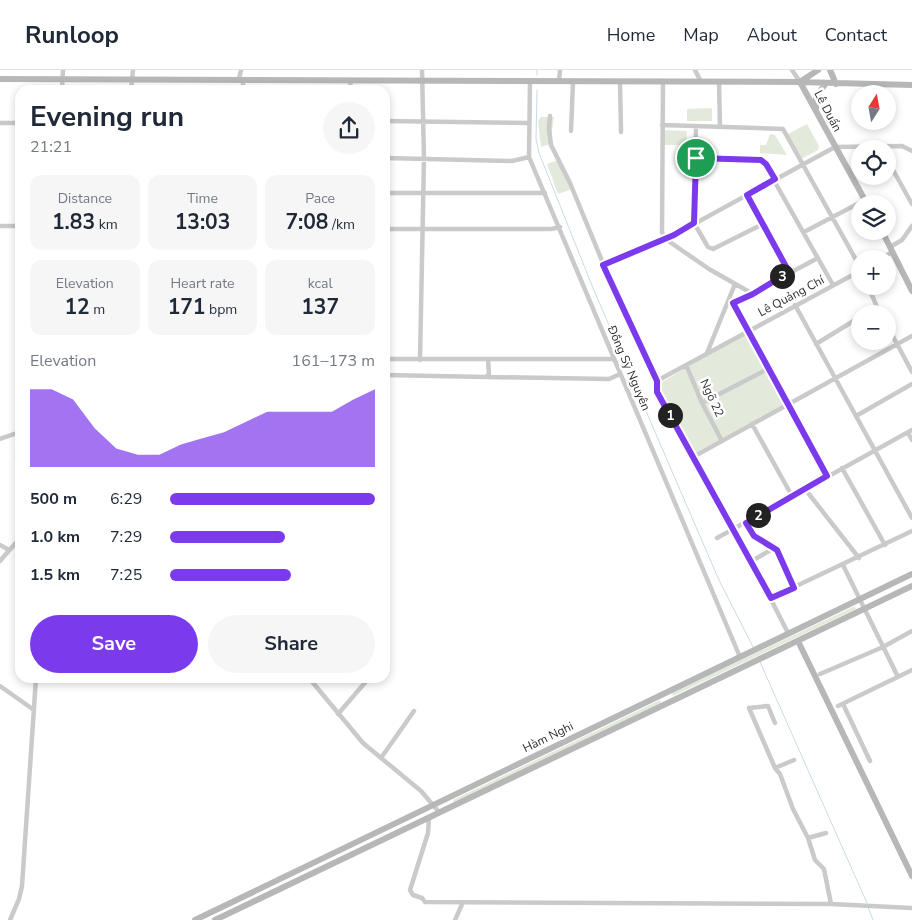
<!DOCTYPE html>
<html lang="en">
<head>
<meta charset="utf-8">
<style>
	:root { --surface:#fff; --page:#f6f6f7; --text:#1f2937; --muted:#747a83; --line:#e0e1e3; --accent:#7c3aed }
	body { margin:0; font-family:"Nunito Sans",sans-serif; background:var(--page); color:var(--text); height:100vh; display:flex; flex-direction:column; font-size:19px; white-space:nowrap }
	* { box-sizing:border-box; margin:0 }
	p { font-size:16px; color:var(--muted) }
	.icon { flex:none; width:28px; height:28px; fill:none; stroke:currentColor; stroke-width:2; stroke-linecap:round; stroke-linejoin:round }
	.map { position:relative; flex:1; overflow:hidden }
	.sheet { position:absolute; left:15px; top:15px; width:375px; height:598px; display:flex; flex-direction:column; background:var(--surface); border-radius:15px; box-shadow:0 2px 8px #0003 }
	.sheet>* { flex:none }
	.needle { width:32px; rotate:11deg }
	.controls { position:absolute; left:851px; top:15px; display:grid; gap:10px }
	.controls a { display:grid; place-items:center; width:45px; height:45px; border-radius:50%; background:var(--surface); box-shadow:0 2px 8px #0003; font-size:25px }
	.pin { position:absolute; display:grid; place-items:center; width:42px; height:42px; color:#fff; margin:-21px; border:2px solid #fff; border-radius:50%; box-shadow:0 1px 5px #0007 }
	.km { position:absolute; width:25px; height:25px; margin:-12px; border-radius:50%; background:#222; color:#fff; font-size:14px; line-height:25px; text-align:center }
	.round { display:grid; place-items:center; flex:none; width:52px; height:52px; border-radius:26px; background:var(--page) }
	.overview { display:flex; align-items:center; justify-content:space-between; height:85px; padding:0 15px }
	h1 { font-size:28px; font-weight:700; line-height:38px }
	.metrics { display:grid; grid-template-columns:repeat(3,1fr); gap:8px; height:85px; padding:5px 15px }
	.metrics div { display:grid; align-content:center; border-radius:12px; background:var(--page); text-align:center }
	.metrics b { font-size:21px; font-weight:700 }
	.metrics small { font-size:14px; font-weight:400 }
	.metrics p { font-size:14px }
	.chart { height:140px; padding:10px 15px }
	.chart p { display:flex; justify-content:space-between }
	.chart svg { width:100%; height:90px; margin-top:5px; fill:var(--accent); opacity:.7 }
	.button { display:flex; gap:10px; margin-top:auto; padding:10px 15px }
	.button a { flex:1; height:58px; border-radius:30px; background:var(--accent); color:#fff; font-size:20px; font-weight:700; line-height:58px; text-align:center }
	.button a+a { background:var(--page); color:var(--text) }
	ul { padding:0 15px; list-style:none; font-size:16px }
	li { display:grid; grid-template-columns:80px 60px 1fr; align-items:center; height:38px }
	li i { height:12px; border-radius:6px; background:var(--accent) }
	header { display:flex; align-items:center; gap:30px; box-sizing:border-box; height:70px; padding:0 25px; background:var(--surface); border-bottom:1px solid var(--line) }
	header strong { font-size:24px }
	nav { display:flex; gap:28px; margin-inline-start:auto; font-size:18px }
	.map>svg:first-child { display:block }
	.green { fill:#e3eadb }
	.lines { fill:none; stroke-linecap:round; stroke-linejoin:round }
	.stream { stroke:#c8dbe9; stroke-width:1 }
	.street { stroke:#cacaca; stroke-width:4.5 }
	.secondary { stroke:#b7b7b7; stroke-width:6 }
	.route-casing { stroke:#fff; stroke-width:10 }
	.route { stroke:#7c3aed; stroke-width:6 }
	.labels { text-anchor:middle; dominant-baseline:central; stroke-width:5; stroke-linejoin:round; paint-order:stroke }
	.street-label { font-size:12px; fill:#2d2d2d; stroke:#fff }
</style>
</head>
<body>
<header>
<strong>Runloop</strong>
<nav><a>Home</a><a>Map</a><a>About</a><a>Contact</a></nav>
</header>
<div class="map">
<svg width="912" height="850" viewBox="0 0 912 850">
	<rect width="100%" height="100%" fill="#fff"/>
	<path class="green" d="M712,38V51H687V39Z
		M541,47H554L550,74L541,77L538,51Z
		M807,54L819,76L818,80L801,89L788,64Z
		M662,60L687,61L686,75H662Z
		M770,64L775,65L787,85L760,83V75H766Z
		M558,90L565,107H568L572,119L558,124L547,94Z
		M746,262L787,335L693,384L657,315Z
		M855,536L856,539L673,626L672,623Z
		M660,630L661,633L454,733L453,730Z"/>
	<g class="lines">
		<path class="stream" d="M537,5V0
			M537,20L536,69L539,83L593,218L693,450L719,510L753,577
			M760,592L867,833
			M868,837L873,850"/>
		<path class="street" d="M695,0L701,12
			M792,0L800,12
			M239,9L241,0
			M350,11L351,20
			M530,11L529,87L740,587
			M559,12L560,0
			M620,12L621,62
			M663,12L662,162L664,168
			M719,12L720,57
			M62,20L63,0
			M131,20L133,0
			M243,20V10
			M550,46L549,59L551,75L570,113L619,232L657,311
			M385,51L529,53
			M0,53H20
			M662,55L783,59L860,197
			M696,56L694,153L708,177L713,179L763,154
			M571,61L573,12
			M385,88L512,91L529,87
			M696,88L763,91L833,215
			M888,91L912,134
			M385,123H545
			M747,125L789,202
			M0,156H20
			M385,159H551L560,157
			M804,162L865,130
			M664,168L709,199L753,224
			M890,177L902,170L912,156
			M818,188L733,233L827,406
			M881,189L892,182
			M603,195L674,165L835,77L902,76L912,81
			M868,216L880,244
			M795,235L912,448
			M866,244L877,237
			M888,257L912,302
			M816,274L860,247
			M707,283L735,214
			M385,289H614
			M420,290L424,88L422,0
			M684,297H687L702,333L722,371
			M385,305L486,307L489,304L488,290
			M486,307L609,309L620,304
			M702,333L768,299
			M856,346L912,314
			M752,354L792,426
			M908,363L912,370
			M0,369L20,362
			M20,382L17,386L20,417
			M693,387L912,266
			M842,398L885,475
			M805,419L859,488
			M746,453L754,466L777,480L794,518
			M717,468L912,360
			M0,475L9,480
			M0,491L20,468
			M752,491L774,478
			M843,495L898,607
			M771,528L912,461
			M788,563L756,500L657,322C654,314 657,311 664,307L860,201
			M820,604L883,577L912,561
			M309,608L363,673L421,721L439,742
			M0,616L34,640
			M843,634L870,691
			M838,636L912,600
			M338,644L369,608
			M775,653L768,636L749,638L775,698L794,690
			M381,688L414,641
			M775,698L780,704L793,739L808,768
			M429,747L428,763L410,820L413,825L422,828L425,832L831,834
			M826,763L808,768L815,790L824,799L831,834L912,838
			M10,850L19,829L22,816L36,608
			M455,850L463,832"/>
		<path class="secondary" d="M830,0L836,14
			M0,9L800,12L912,15
			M800,12L867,134
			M800,12L818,0
			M816,39V27L826,13
			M882,161L912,221
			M798,571L912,806
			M195,850L912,504
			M215,850L912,516"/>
	</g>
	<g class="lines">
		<g class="route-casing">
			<path id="route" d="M696,88L761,90L766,94L775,109L747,125L789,202L753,224L733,233L827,406L746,453L754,466L777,480L794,518L771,528L657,322V311L603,195L674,165L694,153Z"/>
		</g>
		<use href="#route" class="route"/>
	</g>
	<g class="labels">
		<g class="street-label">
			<text transform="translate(828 41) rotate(62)">Lê Duẩn</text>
			<text transform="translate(791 226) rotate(-28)">Lê Quảng Chí</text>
			<text transform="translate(629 298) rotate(67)">Đồng Sỹ Nguyên</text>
			<text transform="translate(712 328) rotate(65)">Ngõ 22</text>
			<text transform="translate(548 667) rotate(-26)">Hàm Nghi</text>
		</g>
	</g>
</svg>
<div class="controls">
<a><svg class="needle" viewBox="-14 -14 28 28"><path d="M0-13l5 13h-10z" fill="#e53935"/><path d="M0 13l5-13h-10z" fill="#747a83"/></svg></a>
<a><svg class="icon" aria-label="locate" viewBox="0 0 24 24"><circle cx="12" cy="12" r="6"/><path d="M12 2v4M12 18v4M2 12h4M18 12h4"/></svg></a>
<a><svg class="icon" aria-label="layers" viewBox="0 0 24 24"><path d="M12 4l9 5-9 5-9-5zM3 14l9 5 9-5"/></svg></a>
<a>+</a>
<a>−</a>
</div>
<div class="pin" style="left:696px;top:88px;background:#1e9e55"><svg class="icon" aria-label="arrive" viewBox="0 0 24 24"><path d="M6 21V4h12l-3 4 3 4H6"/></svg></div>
<b class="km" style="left:670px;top:345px">1</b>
<b class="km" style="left:758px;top:445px">2</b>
<b class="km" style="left:782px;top:206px">3</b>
<section class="sheet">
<div class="overview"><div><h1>Evening run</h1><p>21:21</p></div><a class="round"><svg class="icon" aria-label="share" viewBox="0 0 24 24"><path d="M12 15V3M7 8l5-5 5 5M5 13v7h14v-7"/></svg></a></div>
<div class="metrics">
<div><p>Distance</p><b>1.83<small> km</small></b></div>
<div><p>Time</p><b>13:03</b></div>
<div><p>Pace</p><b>7:08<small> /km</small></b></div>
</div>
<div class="metrics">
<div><p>Elevation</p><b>12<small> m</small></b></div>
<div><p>Heart rate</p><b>171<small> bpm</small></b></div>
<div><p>kcal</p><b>137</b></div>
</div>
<div class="chart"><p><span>Elevation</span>161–173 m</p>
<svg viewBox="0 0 160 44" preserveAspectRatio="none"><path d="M0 44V6L10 6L20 11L30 25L40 35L50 38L60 38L70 33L80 30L90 27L100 22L110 17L120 17L130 17L140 17L150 11L160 6V44z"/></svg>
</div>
<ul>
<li><b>500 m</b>6:29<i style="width:100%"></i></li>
<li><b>1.0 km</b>7:29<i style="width:56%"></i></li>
<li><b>1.5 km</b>7:25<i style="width:59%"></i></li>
</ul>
<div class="button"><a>Save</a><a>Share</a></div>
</section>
</div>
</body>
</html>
